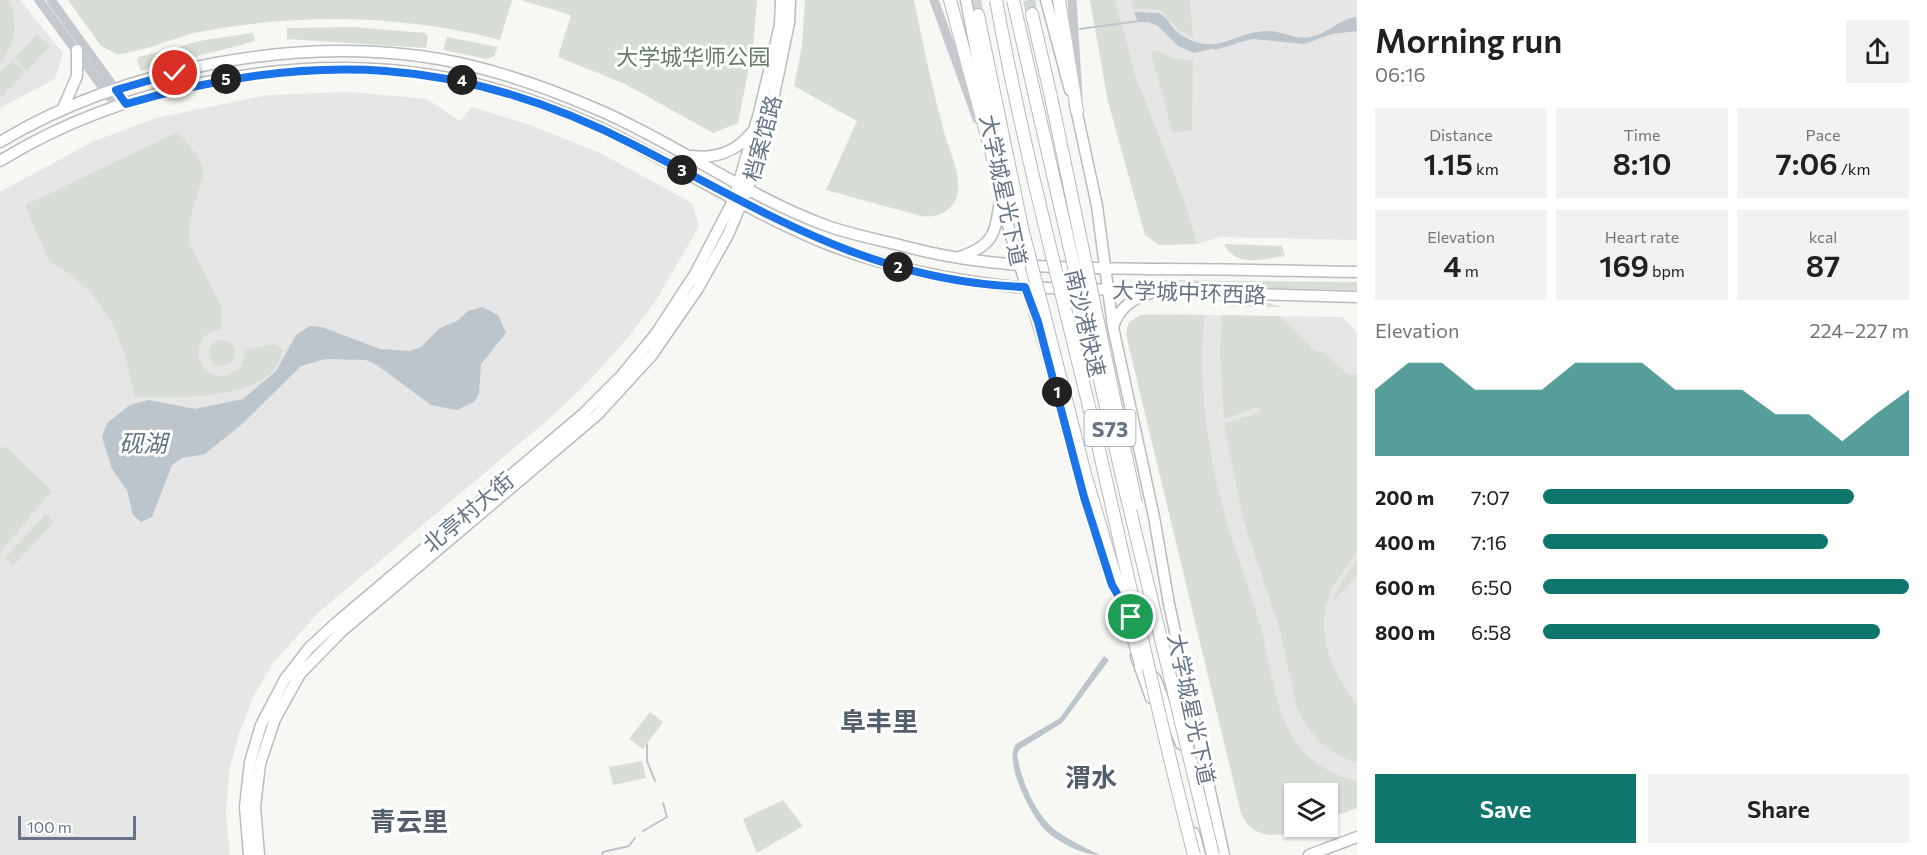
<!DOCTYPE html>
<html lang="en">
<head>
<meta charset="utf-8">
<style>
	:root { --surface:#fff; --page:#f2f2f2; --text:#202124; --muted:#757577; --accent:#0f766e }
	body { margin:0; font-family:Commissioner,"Noto Sans SC",sans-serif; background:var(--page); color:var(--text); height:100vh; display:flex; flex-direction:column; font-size:22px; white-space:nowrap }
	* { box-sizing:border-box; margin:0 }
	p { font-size:20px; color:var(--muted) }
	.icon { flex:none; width:33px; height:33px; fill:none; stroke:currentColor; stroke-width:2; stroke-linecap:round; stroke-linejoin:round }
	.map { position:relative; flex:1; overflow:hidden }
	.panel { display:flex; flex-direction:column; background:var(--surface); width:570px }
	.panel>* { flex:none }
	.controls { position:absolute; left:1284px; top:783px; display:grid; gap:12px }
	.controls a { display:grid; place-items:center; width:54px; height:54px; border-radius:0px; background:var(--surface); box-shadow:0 2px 4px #0004; font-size:30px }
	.scale { position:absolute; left:18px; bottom:15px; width:118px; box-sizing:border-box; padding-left:6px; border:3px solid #677485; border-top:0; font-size:16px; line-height:21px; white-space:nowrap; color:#677485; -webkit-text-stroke:4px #fff; paint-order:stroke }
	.pin { position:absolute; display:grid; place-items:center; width:51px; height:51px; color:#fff; margin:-26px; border:3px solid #fff; border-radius:50%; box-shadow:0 2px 6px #0007 }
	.km { position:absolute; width:30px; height:30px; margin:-15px; border-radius:50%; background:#222; color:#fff; font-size:16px; line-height:30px; text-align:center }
	.round { display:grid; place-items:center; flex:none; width:63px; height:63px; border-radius:0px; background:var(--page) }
	.headline { display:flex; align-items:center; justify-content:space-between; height:102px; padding:0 18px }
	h1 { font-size:33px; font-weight:600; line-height:45px }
	.figures { display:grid; grid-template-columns:repeat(3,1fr); gap:9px; height:102px; padding:6px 18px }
	.figures div { display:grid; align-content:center; border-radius:0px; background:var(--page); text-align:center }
	.figures b { font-size:30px; font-weight:600 }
	.figures small { font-size:16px; font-weight:400 }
	.figures p { font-size:16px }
	.chart { height:168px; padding:12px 18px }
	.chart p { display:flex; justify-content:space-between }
	.chart svg { width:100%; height:108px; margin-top:6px; fill:var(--accent); opacity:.7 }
	.button { display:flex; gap:12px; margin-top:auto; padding:12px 18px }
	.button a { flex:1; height:69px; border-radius:0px; background:var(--accent); color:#fff; font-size:24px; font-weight:600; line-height:69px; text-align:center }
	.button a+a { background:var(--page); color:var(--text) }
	ul { padding:0 18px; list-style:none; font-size:20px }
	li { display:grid; grid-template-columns:96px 72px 1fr; align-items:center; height:45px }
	li i { height:15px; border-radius:8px; background:var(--accent) }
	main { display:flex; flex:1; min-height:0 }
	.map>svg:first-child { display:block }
	.built { fill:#e5e6e5 }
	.green { fill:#d8ded5 }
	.water { fill:#bcc5cb }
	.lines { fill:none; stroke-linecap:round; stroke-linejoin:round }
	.stream { stroke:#bcc5cb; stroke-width:2 }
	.highway-tunnel { stroke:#d3d6d8; stroke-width:12; stroke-dasharray:12 6; stroke-linecap:butt }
	.major-casing { stroke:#b8bbc0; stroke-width:13 }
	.highway-casing { stroke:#b8babe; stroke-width:14 }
	.minor { stroke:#c5c8cc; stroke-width:9 }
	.major { stroke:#fff; stroke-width:10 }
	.highway { stroke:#fff; stroke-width:12 }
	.highway-bridge-casing { stroke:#b8babe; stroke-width:14; stroke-linecap:butt }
	.highway-bridge { stroke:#fff; stroke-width:12 }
	.route-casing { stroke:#fff; stroke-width:12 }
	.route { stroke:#1a73e8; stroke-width:8 }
	.labels { text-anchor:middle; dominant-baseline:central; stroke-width:6; stroke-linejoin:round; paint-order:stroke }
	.shield { fill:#fff; stroke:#959eaa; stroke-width:1.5 }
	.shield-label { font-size:21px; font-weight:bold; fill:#677485 }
	.park-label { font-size:22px; fill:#677c65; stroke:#fff }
	.street-label { font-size:22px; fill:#677485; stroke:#fff }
	.water-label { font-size:24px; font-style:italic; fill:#637581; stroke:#fff }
	.quarter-label { font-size:26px; font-weight:bold; fill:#545e6a; stroke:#fff }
</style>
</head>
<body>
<main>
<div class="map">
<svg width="1357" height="855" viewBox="0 0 1357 855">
	<rect width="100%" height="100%" fill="#f7f7f4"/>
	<path class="built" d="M0,0H20L63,53L55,79L0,108Z
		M1090,0H1357V240L1221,237L1197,244L1159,245L1145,235L1108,101Z
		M350,92L427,99L460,121L472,107L530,125L600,153L692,203L699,226L657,299L631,334L586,384L550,418L319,612L274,662L254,695L239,734L229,771L226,814L230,855H0V192L92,142L156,118L267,95Z
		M1145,314L1343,317L1357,332V808L1328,818V794H1294V826L1306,827L1282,835L1259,832L1246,822L1240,808L1126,334L1129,322Z"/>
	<path class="green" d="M0,0H9C19,22 15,45 0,64Z
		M68,0H512L500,40C403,15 304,13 205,31C176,36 145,52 117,54L101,46Z
		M521,0H757L753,47L738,123L713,133L625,84L558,57L571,15Z
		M805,0H914C923,44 932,88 944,132C949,149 960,172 958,190C957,209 938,219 921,216L826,190L857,121L794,86L802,46Z
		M1090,0H1115L1136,78L1186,205L1197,244L1159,245L1145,235L1108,101Z
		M1131,0H1190L1193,38L1179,30L1160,10L1133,9Z
		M355,27L425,33L428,36L426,48L287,39V28Z
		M253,33L255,41C217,52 179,59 141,71L137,61L139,57L204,40Z
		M37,34L50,46L27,71L14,59Z
		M447,37L498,47L494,56L487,59L443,50Z
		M1151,51H1159L1174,59L1193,60L1192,131L1172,132Z
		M12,60L25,72L2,97L0,95V73Z
		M178,132L197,155L204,171L189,223V244L221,305V329C188,333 193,379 226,376L241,367L245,350L275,344L283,350C281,356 279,363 275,368C250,401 173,397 135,397L125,354L112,323L92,294L70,274L49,261L25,205Z
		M1224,244L1282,246L1285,256C1264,259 1235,268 1224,244Z
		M1146,280L1357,282V290L1146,286Z
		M1230,301L1263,302L1282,307L1222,306Z
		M1140,315H1204C1204,329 1202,342 1202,356C1202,392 1206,429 1213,465C1222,519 1244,569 1259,622C1279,690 1272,759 1357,781V808L1328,818V794H1294V826L1306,827C1282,836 1254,843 1241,813L1126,334L1129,322Z
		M1222,315L1279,316L1315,351L1323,352L1349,375H1357V552L1333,586L1325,609L1324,624L1326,645L1333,667L1357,706V763L1339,756L1322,744L1307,727L1297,709L1280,630L1243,519L1225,430L1224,423L1253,415L1261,409L1258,407L1224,419L1220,355Z
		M209 353a13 13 0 1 1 26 0a13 13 0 1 1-26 0Z
		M7,447L52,491L0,552V448Z
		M46,514L54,522L14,565L5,558Z
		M1357,560V576L1331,604L1343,579Z
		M650,712L663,722L643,749L629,739Z
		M642,761L646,778L613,785L609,767Z
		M783,800L803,826L757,853L743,819Z"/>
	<path class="water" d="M1134,12L1159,13C1169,18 1172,30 1181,35C1216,57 1232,33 1265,31C1280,30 1295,40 1310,37C1328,34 1339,19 1356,17L1357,31L1332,34L1304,44L1253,39L1194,53L1178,46L1154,22H1138Z
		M482,307L498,315L506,333L481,364L479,393L474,402L457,410L431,405L377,365L366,360L325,359L301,366L242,424L205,454L182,458L172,465L152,517L141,522L133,515L127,490L112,469L102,437L107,423L130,405L149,400L195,409L243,399L276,371L296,335L310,326L322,327L380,349L410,351L421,347L440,328L457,321L468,311Z
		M1104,656L1109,660L1062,723L1020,749L1017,754C1021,780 1036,817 1058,832C1071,841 1086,848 1100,855C1082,855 1060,843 1046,831C1031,816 1003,762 1016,744L1060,718Z"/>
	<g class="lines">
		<path class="stream" d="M1148,21L1159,25
			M1080,29L1139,21
			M1214,49L1235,43
			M647,745V761L655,781
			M643,831L667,817L663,803
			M602,855L603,852L629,846L635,838"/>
		<path class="highway-tunnel" d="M975,0L978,15
			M1029,0L1032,14"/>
		<g class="major-casing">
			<path id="major" d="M966,0L992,136
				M1046,0L1070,90
				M1075,104L1097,206L1113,327L1154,517L1169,604L1224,855
				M63,108L77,76V50
				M0,142C123,68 297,35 439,59C495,69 549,88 601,111C677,144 745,195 822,224C850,235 882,240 911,248C992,269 1076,268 1158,269C1224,269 1291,271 1357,272
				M692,156C716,159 737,151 752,132
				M0,161C121,86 291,53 431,75C490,84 547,104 601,128C674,163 742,208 817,240C880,266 948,280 1016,287L1357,297
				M995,161C1002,217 1022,270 1038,324C1062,403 1080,483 1105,562
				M960,257C994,245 995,234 1000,200
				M1113,327C1119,308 1132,298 1151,293
				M1136,656L1151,698
				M1155,678L1181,744
				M1194,833L1200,855
				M249,855L245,807L250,762L261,725L285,679L309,648L336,623L583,414L622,375L655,335L695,274L734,199L759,113L780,25L781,0
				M259,855L255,807L260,764L275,719L300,674L342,631L597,415L652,355L697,290L728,235L748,188L770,114L789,23L790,0
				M1309,855L1357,837"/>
		</g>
		<g class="highway-casing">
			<path id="highway" d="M950,0L996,169
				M1059,0L1077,111
				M1032,14L1051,97
				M978,15L1022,228"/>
		</g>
		<path class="minor" d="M39,0L117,107
			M51,0L126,104
			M934,0L977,119
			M1072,0L1078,97"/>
		<use href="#major" class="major"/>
		<use href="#highway" class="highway"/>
		<g class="highway-bridge-casing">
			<path id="highway-bridge" d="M996,0C1021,139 1058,277 1091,415C1125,561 1156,709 1194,855
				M1013,0L1123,481L1213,855
				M1051,97L1136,504
				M1022,228L1085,474L1141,664"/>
		</g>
		<use href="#highway-bridge" class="highway-bridge"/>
	</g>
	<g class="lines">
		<g class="route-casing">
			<path id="route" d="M175,73L116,90L126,104C311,50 463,56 636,146C767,213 872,282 1025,287L1038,322L1084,497L1112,585L1131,617"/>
		</g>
		<use href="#route" class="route"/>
	</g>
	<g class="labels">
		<rect class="shield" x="1084.5" y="410" width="51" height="36" rx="4.5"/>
		<g class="shield-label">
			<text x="1110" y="428">S73</text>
		</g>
		<g class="park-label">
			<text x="693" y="56">大学城华师公园</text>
		</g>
		<g class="street-label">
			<text transform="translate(762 138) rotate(-75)">档案馆路</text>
			<text transform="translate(1004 190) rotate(78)">大学城星光下道</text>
			<text transform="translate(1189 292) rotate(2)">大学城中环西路</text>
			<text transform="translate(1086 323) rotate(77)">南沙港快速</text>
			<text transform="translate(468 512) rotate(-40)">北亭村大街</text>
			<text transform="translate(1192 709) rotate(78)">大学城星光下道</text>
		</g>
		<g class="water-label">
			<text x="143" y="442">砚湖</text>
		</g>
		<g class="quarter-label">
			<text x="879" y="720">阜丰里</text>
			<text x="1091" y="776">渭水</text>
			<text x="409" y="820">青云里</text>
		</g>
	</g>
</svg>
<div class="controls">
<a><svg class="icon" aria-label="layers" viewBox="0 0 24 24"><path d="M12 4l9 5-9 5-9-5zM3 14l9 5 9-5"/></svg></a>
</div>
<div class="scale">100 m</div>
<div class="pin" style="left:1131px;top:617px;background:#1e9e55"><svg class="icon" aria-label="arrive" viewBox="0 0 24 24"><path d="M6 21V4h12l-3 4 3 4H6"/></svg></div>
<div class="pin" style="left:175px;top:73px;background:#d93025"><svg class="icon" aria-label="check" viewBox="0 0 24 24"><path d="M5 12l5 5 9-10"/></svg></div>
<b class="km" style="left:1057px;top:392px">1</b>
<b class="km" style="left:898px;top:267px">2</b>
<b class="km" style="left:682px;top:170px">3</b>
<b class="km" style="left:462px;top:80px">4</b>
<b class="km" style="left:226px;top:79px">5</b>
</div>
<section class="panel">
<div class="headline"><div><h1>Morning run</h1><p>06:16</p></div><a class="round"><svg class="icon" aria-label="share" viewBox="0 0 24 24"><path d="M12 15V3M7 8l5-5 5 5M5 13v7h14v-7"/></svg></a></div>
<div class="figures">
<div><p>Distance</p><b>1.15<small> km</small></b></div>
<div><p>Time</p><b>8:10</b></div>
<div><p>Pace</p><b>7:06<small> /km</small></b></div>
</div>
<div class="figures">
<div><p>Elevation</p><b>4<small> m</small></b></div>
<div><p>Heart rate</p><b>169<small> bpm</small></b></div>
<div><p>kcal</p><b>87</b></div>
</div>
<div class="chart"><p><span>Elevation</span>224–227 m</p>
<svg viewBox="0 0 160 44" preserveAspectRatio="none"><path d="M0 44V17L10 6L20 6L30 17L40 17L50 17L60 6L70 6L80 6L90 17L100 17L110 17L120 27L130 27L140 38L150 27L160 17V44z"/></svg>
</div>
<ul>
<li><b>200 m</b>7:07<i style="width:85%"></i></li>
<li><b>400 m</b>7:16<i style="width:78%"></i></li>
<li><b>600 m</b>6:50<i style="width:100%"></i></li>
<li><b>800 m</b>6:58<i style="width:92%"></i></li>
</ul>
<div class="button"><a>Save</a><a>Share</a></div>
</section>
</main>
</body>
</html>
